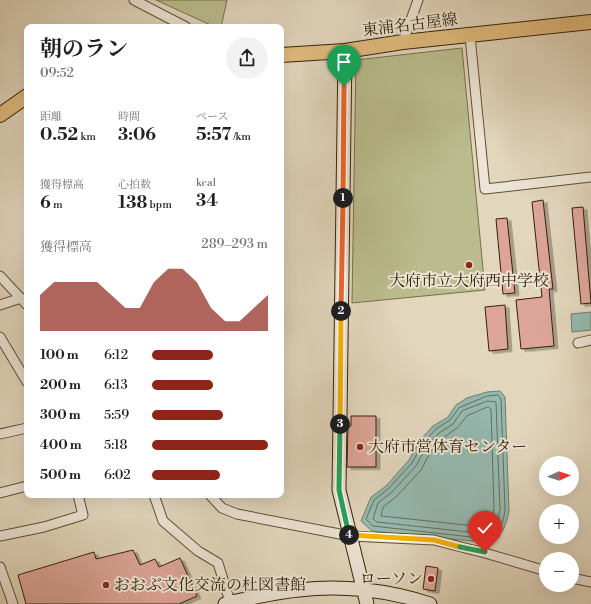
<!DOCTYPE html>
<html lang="ja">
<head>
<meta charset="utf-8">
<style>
	:root { --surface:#fff; --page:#f2f2f2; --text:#222; --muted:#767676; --accent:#8f2418 }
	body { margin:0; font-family:"Libre Bodoni","Noto Serif JP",serif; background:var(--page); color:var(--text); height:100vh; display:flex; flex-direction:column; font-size:15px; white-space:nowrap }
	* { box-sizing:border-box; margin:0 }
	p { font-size:13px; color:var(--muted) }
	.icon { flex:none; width:22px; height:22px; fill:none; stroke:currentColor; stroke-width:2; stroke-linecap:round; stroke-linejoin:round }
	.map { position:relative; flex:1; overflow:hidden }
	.side { position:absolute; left:24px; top:24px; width:260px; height:474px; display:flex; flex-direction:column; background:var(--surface); border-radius:8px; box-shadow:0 4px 16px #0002 }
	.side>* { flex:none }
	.needle { width:26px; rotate:87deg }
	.fabs { position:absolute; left:539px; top:456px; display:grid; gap:8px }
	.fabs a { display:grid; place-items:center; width:40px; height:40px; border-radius:50%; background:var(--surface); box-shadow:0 4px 16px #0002; font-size:20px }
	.pin { position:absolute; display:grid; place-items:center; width:34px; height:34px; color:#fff; margin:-41px -17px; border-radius:50% 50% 50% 0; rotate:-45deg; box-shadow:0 0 4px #0007 }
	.pin .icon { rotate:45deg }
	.km { position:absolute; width:20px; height:20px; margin:-10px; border-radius:50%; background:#222; color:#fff; font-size:11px; line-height:20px; text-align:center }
	.round { display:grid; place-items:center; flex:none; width:42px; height:42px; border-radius:21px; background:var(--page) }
	.overview { display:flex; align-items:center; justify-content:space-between; height:68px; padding:0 16px }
	h1 { font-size:22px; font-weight:700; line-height:30px }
	.figures { display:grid; grid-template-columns:repeat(3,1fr); gap:6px; height:68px; padding:4px 16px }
	.figures div { display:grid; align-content:center }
	.figures b { font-size:17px; font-weight:700 }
	.figures small { font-size:11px; font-weight:400 }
	.figures p { font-size:11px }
	.chart { height:112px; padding:8px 16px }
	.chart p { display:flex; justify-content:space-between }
	.chart svg { width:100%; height:72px; margin-top:4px; fill:var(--accent); opacity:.7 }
	ul { padding:0 16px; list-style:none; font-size:13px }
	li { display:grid; grid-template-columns:64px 48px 1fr; align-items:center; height:30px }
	li i { height:10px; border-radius:5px; background:var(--accent) }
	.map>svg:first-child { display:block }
	.green { fill:#babc8d; stroke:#786f4a }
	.water { fill:#95b9b0; stroke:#6f7d6c }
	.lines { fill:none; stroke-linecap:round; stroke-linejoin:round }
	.shore { stroke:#666e5b; stroke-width:1 }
	.building { fill:#dda599; stroke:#362206; filter:url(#shadow) }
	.street-casing { stroke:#614f34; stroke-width:11 }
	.secondary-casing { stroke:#362206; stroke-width:15 }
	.primary-casing { stroke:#362206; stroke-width:16 }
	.street { stroke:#ece4d4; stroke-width:9 }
	.secondary { stroke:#ece4d4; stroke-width:13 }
	.primary { stroke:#e1bb7e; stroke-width:14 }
	.split-1-casing { stroke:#fff; stroke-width:8 }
	.split-2-casing { stroke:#fff; stroke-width:8 }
	.split-3-casing { stroke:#fff; stroke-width:8 }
	.split-4-casing { stroke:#fff; stroke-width:8 }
	.split-5-casing { stroke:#fff; stroke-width:8 }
	.split-6-casing { stroke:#fff; stroke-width:8 }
	.split-1 { stroke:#f0652b; stroke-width:5 }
	.split-2 { stroke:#f0652b; stroke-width:5 }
	.split-3 { stroke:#f5b400; stroke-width:5 }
	.split-4 { stroke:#22a559; stroke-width:5 }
	.split-5 { stroke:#f5b400; stroke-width:5 }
	.split-6 { stroke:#22a559; stroke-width:5 }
	.poi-dot { fill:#8f2418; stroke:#ece4d4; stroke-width:1.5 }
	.labels { text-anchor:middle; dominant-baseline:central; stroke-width:4; stroke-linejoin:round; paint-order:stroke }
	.street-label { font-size:16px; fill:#362206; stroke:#ece4d4 }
	.poi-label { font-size:16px; fill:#362206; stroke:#ece4d4; text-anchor:start }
</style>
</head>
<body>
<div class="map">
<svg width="591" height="604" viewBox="0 0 591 604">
	<defs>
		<filter id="shadow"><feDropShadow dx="4" dy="2.5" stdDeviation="0" flood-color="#0004"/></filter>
	</defs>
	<rect width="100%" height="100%" fill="#e2d6bd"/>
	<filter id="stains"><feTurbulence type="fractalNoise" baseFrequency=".005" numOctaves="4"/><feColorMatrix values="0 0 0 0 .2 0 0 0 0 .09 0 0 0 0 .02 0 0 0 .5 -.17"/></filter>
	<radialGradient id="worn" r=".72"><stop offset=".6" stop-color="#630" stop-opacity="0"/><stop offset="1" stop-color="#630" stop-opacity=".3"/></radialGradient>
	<path class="green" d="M156,0H227L221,27H215Z
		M462,48L485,290L352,303L356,60Z"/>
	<path class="water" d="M591,312V330L572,332L571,314Z
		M500,391L505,397L509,511C506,526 503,533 491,543L372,531L361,521L371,497L386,486L409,460L420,440L433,426L448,417L456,405L467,398L487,392Z"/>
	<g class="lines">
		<path class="shore" d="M487,396L498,395L501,399L505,510C503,523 500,532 489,539L373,526L366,519L374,500L388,489L412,463L423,443L436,429L450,420L459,408Z
			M488,401L496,402L500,510C498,520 496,528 487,534L377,522L373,519L378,503L392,492L416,466L427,446L439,433L453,424L462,411Z
			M488,407L491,409L494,509C492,517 492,524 485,527L381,516L383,507L396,497L421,470L432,449L443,438L457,428L467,416Z"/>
	</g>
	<path class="building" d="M543,200L553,289H549L554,346L521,349L516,300L542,297L532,202Z
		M583,207L591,303L581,304L572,208Z
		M507,218L515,293L503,294L496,219Z
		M505,305L508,349L489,351L485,307Z
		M351,416H376V467H347L348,426H351Z
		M133,550L140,565L155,559L159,567L180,558L197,596L179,604H26L18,575L94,552L96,559Z
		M426,566L438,568L435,591L423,589Z"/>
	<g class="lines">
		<g class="street-casing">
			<path id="street" d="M134,0L186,27
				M470,36L485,189L591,177
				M403,42L418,0
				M0,276L27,305
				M0,305L21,298
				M0,337L27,382
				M578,343L591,340
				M0,434L27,428
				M0,493L27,486
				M154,495L163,521L198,551L218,563L230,602
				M210,495L222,508L237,514L350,536L434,540L485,553L546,571
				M0,536L44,527L83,515L78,495
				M0,567L13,604
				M572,578L591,582"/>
		</g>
		<g class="secondary-casing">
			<path id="secondary" d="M345,51L339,490L367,604
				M225,604L230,602C253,598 276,592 299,590C342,585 389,590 430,604"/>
		</g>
		<g class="primary-casing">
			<path id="primary" d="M281,55L345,51L403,42L591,22
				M0,115L27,96"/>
		</g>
		<use href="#street" class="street"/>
		<use href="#secondary" class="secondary"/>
		<use href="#primary" class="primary"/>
	</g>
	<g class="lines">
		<g class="split-1-casing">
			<path id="split-1" d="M343,198L344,86"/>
		</g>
		<g class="split-2-casing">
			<path id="split-2" d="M341,311L343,198"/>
		</g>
		<g class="split-3-casing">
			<path id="split-3" d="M340,424L341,311"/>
		</g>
		<g class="split-4-casing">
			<path id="split-4" d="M340,424L339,490L349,535"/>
		</g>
		<g class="split-5-casing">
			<path id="split-5" d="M349,535L434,540L460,547"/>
		</g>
		<g class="split-6-casing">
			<path id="split-6" d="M460,547L485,552"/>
		</g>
		<use href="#split-1" class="split-1"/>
		<use href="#split-2" class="split-2"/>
		<use href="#split-3" class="split-3"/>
		<use href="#split-4" class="split-4"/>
		<use href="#split-5" class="split-5"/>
		<use href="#split-6" class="split-6"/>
	</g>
	<g class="poi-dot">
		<circle cx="469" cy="265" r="4"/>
		<circle cx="360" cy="447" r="4"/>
		<circle cx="431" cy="579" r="4"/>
		<circle cx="106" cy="585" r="4"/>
	</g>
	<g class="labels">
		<g class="street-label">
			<text transform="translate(410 25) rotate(-7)">東浦名古屋線</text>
		</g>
		<g class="poi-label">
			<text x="469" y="281" text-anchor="middle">大府市立大府西中学校</text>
			<text x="368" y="447">大府市営体育センター</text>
			<text x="423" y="579" text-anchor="end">ローソン</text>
			<text x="114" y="585">おおぶ文化交流の杜図書館</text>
		</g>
	</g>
	<rect width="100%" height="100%" filter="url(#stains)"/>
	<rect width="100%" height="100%" fill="url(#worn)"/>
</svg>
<div class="fabs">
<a><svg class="needle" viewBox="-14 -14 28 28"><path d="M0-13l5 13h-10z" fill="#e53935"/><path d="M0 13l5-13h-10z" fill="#767676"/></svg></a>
<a>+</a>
<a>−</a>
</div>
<div class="pin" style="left:344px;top:86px;background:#1e9e55"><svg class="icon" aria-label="arrive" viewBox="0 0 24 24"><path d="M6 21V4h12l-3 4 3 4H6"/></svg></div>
<div class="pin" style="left:485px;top:552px;background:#d93025"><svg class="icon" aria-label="check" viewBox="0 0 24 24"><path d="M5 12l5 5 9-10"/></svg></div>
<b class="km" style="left:343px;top:198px">1</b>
<b class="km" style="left:341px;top:311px">2</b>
<b class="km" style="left:340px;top:424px">3</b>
<b class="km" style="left:349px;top:535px">4</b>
<section class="side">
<div class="overview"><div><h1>朝のラン</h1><p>09:52</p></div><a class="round"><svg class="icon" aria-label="share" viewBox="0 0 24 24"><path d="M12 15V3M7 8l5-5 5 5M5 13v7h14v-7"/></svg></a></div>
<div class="figures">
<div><p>距離</p><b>0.52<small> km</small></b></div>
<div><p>時間</p><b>3:06</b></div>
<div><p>ペース</p><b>5:57<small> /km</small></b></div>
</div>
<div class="figures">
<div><p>獲得標高</p><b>6<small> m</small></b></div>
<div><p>心拍数</p><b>138<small> bpm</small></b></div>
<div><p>kcal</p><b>34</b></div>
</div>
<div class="chart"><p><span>獲得標高</span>289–293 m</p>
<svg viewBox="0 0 160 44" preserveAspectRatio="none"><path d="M0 44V22L10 14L20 14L30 14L40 14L50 22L60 30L70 30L80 14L90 6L100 6L110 14L120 30L130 38L140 38L150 30L160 22V44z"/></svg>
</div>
<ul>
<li><b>100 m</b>6:12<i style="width:53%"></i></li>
<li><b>200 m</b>6:13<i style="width:53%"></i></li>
<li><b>300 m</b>5:59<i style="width:61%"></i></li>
<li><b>400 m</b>5:18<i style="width:100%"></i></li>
<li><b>500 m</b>6:02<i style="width:59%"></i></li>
</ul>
</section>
</div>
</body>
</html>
